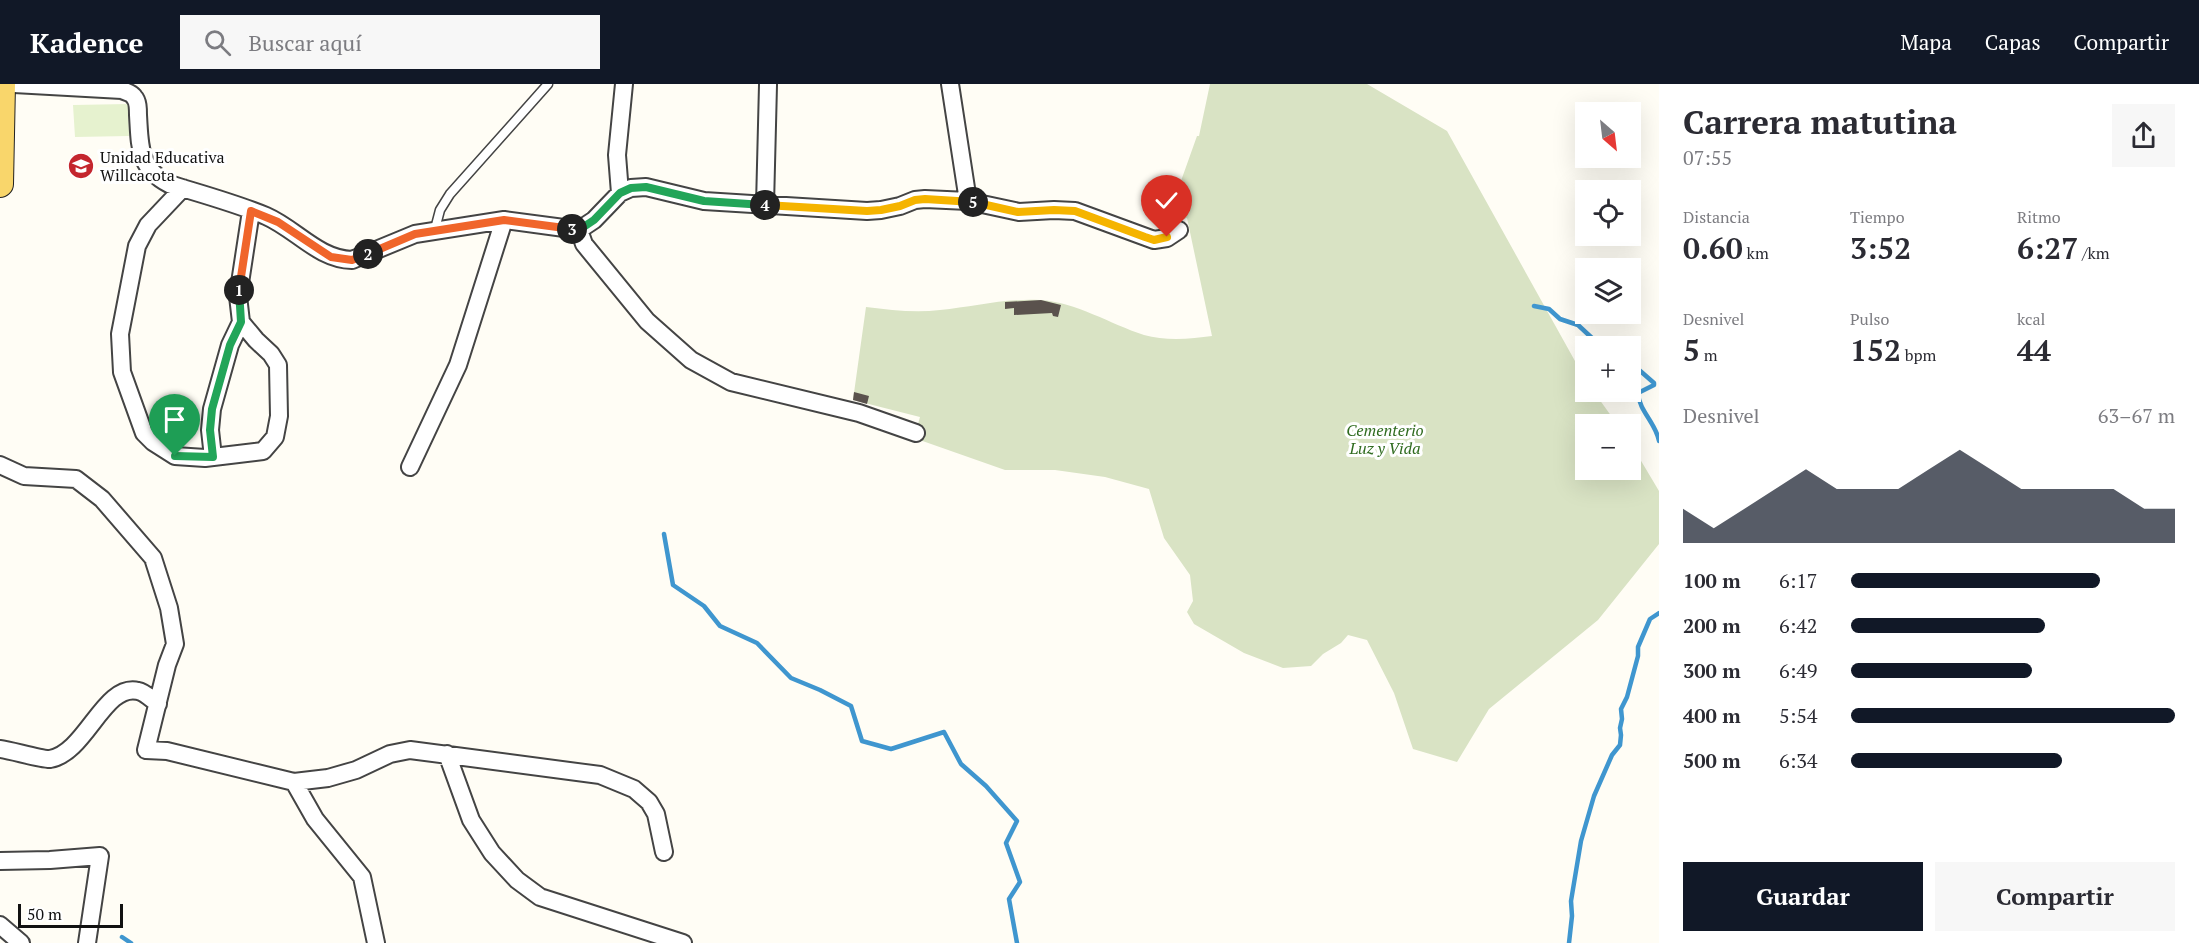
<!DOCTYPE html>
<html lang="es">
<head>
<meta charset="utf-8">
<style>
	:root { --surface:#fff; --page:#f7f7f7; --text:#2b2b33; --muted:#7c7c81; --accent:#111827 }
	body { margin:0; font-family:"PT Serif",serif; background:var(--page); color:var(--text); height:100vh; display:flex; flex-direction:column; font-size:22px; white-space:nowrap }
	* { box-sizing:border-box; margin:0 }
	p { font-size:20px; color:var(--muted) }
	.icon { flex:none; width:33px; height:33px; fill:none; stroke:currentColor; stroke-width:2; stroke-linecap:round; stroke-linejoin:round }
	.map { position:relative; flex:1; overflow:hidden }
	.panel { display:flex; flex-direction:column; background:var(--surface); width:540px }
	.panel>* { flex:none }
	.needle { width:39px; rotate:152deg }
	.controls { position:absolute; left:1575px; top:18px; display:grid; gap:12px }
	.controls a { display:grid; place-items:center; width:66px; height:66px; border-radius:0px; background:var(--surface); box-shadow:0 6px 24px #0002; font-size:30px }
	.scale { position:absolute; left:18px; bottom:15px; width:105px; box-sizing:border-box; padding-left:6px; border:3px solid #111; border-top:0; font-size:16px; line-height:21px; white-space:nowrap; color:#111; -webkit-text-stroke:4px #fff; paint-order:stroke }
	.pin { position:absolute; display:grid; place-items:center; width:51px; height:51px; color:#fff; margin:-62px -26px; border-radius:50% 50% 50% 0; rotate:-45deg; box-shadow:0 0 6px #0007 }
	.pin .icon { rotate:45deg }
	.km { position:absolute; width:30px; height:30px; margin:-15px; border-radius:50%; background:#222; color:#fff; font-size:16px; line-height:30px; text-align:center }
	.round { display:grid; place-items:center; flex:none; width:63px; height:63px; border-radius:0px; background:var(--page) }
	.head { display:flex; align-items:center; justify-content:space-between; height:102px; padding:0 24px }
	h1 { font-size:33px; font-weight:800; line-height:45px }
	.metrics { display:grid; grid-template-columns:repeat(3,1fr); gap:9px; height:102px; padding:6px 24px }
	.metrics div { display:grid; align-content:center }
	.metrics b { font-size:30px; font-weight:800 }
	.metrics small { font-size:16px; font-weight:400 }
	.metrics p { font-size:16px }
	.chart { height:168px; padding:12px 24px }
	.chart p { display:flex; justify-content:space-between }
	.chart svg { width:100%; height:108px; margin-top:6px; fill:var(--accent); opacity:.7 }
	.button { display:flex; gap:12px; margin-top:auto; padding:12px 24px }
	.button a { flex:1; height:69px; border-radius:0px; background:var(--accent); color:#fff; font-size:24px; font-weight:800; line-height:69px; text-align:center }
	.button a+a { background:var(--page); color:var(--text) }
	ul { padding:0 24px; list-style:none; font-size:20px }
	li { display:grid; grid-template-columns:96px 72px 1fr; align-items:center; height:45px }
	li i { height:15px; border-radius:8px; background:var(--accent) }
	header { display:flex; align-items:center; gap:36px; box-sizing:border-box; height:84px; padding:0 30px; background:var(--accent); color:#fff }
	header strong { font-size:28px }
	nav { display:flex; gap:33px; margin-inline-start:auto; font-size:21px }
	.search { width:420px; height:54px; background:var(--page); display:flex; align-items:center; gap:15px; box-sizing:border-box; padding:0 21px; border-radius:0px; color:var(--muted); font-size:22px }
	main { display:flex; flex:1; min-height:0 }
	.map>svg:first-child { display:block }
	.cemetery { fill:#d9e3c4 }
	.pitch { fill:#e6f2cf }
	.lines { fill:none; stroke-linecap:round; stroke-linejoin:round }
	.stream { stroke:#3f96cf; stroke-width:4.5 }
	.building { fill:#5a524d }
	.service-casing { stroke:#444; stroke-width:11 }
	.minor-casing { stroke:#444; stroke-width:20 }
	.primary-casing { stroke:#222; stroke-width:28 }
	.service { stroke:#fff; stroke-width:8 }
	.minor { stroke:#fff; stroke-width:16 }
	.primary { stroke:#f9d66b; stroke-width:26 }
	.split-1-casing { stroke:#fff; stroke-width:12 }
	.split-2-casing { stroke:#fff; stroke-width:12 }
	.split-3-casing { stroke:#fff; stroke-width:12 }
	.split-4-casing { stroke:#fff; stroke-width:12 }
	.split-5-casing { stroke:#fff; stroke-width:12 }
	.split-6-casing { stroke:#fff; stroke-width:12 }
	.split-1 { stroke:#22a559; stroke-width:8 }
	.split-2 { stroke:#f0652b; stroke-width:8 }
	.split-3 { stroke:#f0652b; stroke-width:8 }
	.split-4 { stroke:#22a559; stroke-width:8 }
	.split-5 { stroke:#f5b400; stroke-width:8 }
	.split-6 { stroke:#f5b400; stroke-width:8 }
	.labels { text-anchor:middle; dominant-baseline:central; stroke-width:6; stroke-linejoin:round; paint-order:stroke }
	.poi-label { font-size:16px; fill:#111; stroke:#fff; text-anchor:start }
	.park-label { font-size:16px; font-style:italic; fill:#2f6b1f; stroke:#fff }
</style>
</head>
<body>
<header>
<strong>Kadence</strong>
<div class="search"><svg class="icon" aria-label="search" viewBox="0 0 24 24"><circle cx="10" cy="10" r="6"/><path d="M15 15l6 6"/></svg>Buscar aquí</div>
<nav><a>Mapa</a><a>Capas</a><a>Compartir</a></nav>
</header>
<main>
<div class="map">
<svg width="1659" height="859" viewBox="0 0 1659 859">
	<rect width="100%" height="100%" fill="#fffdf5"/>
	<path class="cemetery" d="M1210,0H1367L1447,47L1585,295L1586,308H1594L1617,340H1586V386H1630L1631,360L1659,407V460L1598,536L1489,625L1457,678L1413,665L1394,609L1367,556L1348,551L1341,559L1323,570L1311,582L1283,584L1244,569L1194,540L1187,528L1193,517L1190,491L1164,454L1149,405L1105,393L1055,386H1005L914,354L920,333L853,316L866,223C891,226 915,229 940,226C973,223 1006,214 1040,216C1076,218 1110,240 1144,251C1165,257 1191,255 1212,252L1187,134L1166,139L1197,52H1199Z"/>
	<path class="pitch" d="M128,20L129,52L75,53L73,21Z"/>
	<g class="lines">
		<path class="stream" d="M1534,222L1549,225L1560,235L1578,241L1592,254L1608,262
			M1630,278L1654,299V301L1638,309C1639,327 1656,339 1659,357
			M664,450L673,501L704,522L720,542L757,559L791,594L820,606L851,622L862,657L891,665L944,648L961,680L986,702L1017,737L1006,759L1020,798L1009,815L1017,859
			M122,853L131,859
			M1569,859L1572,832L1571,817L1581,757L1594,712L1612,671L1620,661L1621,651L1620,644L1622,635L1621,625L1627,613L1638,572V563L1650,535L1659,529"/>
	</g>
	<path class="building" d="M1041,216L1061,221L1058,233L1053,232L1052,229L1014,231V224L1005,225V218Z
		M854,308L869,312L867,320L853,316Z"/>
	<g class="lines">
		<g class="service-casing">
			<path id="service" d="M435,145L440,126L450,110L548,0"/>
		</g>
		<g class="minor-casing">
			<path id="minor" d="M14,0L122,6C126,8 132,9 134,13C138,17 138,25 138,31C140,62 138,84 169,100C201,110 235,119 266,132C296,145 318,175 352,176L415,150L504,136L579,146L594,136L620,109L631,104L646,103L704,117L867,127L881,126L900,122L915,116L925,115L968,117L1019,128L1054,126L1075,127L1154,156L1167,154L1179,146
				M950,0L968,117
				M183,104L148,141L137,162L120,250L122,288L144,349L153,358L175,372L205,374L263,367L275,353L279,332L278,281L271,270L256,256L241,238
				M620,109L617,71L624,0
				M765,121L768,1
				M579,146L584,160L647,237L691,276L731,298L859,329L916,349
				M213,373L210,346L212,325L230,261L241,238L238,212L251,127
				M0,381L24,392L76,395L102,415L153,474L169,524L175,560L167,581L146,666L167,667L294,698L328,694L356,686L390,670L410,666L600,691L634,705L649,718L656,730L664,768
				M410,383L458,281L504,136
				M0,665C10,666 43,676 50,675C86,669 104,599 138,607C145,608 152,616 158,620
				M447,670L471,736L492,769L517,796L540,813L683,859
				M294,698L315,735L362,793L376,859
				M0,777L50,776L100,772L87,859
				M0,841L21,859"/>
		</g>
		<g class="primary-casing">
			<path id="primary" d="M0,100L2,0"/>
		</g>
		<use href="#service" class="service"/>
		<use href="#minor" class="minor"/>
		<use href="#primary" class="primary"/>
	</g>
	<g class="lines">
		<g class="split-1-casing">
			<path id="split-1" d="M175,372L213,373L210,346L212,325L230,261L241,238L239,206"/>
		</g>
		<g class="split-2-casing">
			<path id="split-2" d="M239,206L251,127L278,138L331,173L352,176L368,170"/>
		</g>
		<g class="split-3-casing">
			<path id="split-3" d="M368,170L415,150L504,136L572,145"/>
		</g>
		<g class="split-4-casing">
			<path id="split-4" d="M572,145L579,146L594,136L620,109L631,104L646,103L704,117L765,121"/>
		</g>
		<g class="split-5-casing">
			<path id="split-5" d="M765,121L867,127L881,126L900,122L915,116L925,115L973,118"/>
		</g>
		<g class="split-6-casing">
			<path id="split-6" d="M973,118L1018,128L1054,126L1075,127L1145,153L1154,156L1167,153"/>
		</g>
		<use href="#split-1" class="split-1"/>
		<use href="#split-2" class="split-2"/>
		<use href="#split-3" class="split-3"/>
		<use href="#split-4" class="split-4"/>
		<use href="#split-5" class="split-5"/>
		<use href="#split-6" class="split-6"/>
	</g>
	<defs>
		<g id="school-disc" transform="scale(1.35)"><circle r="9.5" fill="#c4262e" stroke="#fff"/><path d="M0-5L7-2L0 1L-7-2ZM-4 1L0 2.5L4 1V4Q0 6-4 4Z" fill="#fff"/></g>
	</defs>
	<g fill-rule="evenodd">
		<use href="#school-disc" x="81" y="82"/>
	</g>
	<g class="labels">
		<g class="poi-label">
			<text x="100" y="73">Unidad Educativa<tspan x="100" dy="18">Willcacota</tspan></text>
		</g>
		<g class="park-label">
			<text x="1385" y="346">Cementerio<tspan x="1385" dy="18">Luz y Vida</tspan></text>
		</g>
	</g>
</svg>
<div class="controls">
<a><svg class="needle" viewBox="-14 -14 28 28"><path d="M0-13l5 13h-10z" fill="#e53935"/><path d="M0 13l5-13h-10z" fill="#7c7c81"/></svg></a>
<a><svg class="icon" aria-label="locate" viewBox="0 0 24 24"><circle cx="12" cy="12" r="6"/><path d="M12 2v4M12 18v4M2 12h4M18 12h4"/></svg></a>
<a><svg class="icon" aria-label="layers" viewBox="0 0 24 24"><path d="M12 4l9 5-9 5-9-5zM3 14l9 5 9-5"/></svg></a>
<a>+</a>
<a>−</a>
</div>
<div class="scale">50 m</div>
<div class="pin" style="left:175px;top:372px;background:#1e9e55"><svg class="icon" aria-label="arrive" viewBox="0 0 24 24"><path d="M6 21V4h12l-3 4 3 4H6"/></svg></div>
<div class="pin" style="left:1167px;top:153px;background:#d93025"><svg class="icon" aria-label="check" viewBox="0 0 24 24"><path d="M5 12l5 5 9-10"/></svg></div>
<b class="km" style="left:239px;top:206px">1</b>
<b class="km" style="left:368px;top:170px">2</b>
<b class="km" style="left:572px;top:145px">3</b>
<b class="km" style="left:765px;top:121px">4</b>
<b class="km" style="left:973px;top:118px">5</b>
</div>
<section class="panel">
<div class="head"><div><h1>Carrera matutina</h1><p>07:55</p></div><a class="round"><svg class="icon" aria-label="share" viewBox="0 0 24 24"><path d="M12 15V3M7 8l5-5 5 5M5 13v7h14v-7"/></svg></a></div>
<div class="metrics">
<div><p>Distancia</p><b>0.60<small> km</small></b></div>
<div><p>Tiempo</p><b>3:52</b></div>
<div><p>Ritmo</p><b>6:27<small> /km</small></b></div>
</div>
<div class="metrics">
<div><p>Desnivel</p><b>5<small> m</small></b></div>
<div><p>Pulso</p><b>152<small> bpm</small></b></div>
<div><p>kcal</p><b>44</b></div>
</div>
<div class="chart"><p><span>Desnivel</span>63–67 m</p>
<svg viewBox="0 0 160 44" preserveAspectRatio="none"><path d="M0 44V30L10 38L20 30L30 22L40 14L50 22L60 22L70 22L80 14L90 6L100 14L110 22L120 22L130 22L140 22L150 30L160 30V44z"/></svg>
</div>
<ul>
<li><b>100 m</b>6:17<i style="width:77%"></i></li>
<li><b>200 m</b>6:42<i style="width:60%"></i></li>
<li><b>300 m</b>6:49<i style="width:56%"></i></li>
<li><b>400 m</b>5:54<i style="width:100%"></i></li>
<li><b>500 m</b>6:34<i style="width:65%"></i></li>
</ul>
<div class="button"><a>Guardar</a><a>Compartir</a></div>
</section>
</main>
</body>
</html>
